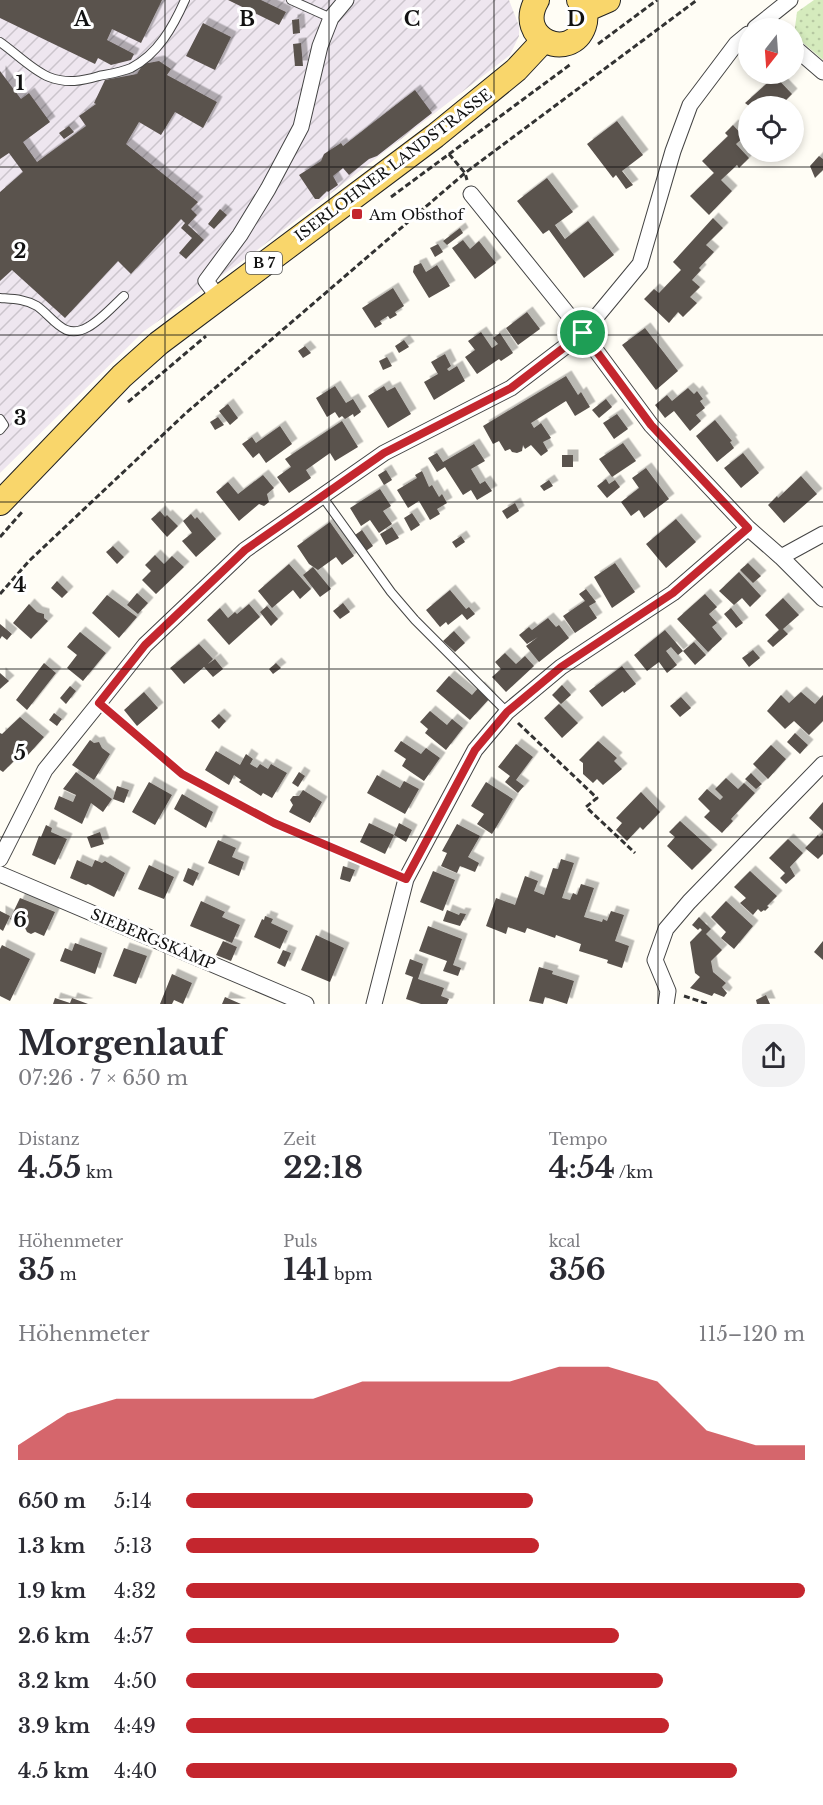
<!DOCTYPE html>
<html lang="de">
<head>
<meta charset="utf-8">
<style>
	:root { --surface:#fff; --page:#f2f2f3; --text:#2b2b33; --muted:#7c7c81; --accent:#c4262e }
	body { margin:0; font-family:"Libre Baskerville",serif; background:var(--page); color:var(--text); height:100vh; display:flex; flex-direction:column; font-size:22px; white-space:nowrap }
	* { box-sizing:border-box; margin:0 }
	p { font-size:20px; color:var(--muted) }
	.icon { flex:none; width:33px; height:33px; fill:none; stroke:currentColor; stroke-width:2; stroke-linecap:round; stroke-linejoin:round }
	.map { position:relative; height:1004px; overflow:hidden }
	.panel { display:flex; flex-direction:column; background:var(--surface); flex:1 }
	.panel>* { flex:none }
	.needle { width:39px; rotate:197deg }
	.fabs { position:absolute; left:738px; top:18px; display:grid; gap:12px }
	.fabs a { display:grid; place-items:center; width:66px; height:66px; border-radius:50%; background:var(--surface); box-shadow:0 3px 9px #0003; font-size:30px }
	.pin { position:absolute; display:grid; place-items:center; width:51px; height:51px; color:#fff; margin:-26px; border:3px solid #fff; border-radius:50%; box-shadow:0 2px 6px #0007 }
	.round { display:grid; place-items:center; flex:none; width:63px; height:63px; border-radius:24px; background:var(--page) }
	.headline { display:flex; align-items:center; justify-content:space-between; height:102px; padding:0 18px }
	h1 { font-size:33px; font-weight:800; line-height:45px }
	.metrics { display:grid; grid-template-columns:repeat(3,1fr); gap:9px; height:102px; padding:6px 18px }
	.metrics div { display:grid; align-content:center }
	.metrics b { font-size:30px; font-weight:800 }
	.metrics small { font-size:16px; font-weight:400 }
	.metrics p { font-size:16px }
	.chart { height:168px; padding:12px 18px }
	.chart p { display:flex; justify-content:space-between }
	.chart svg { width:100%; height:108px; margin-top:6px; fill:var(--accent); opacity:.7 }
	ul { padding:0 18px; list-style:none; font-size:20px }
	li { display:grid; grid-template-columns:96px 72px 1fr; align-items:center; height:45px }
	li i { height:15px; border-radius:8px; background:var(--accent) }
	.map>svg:first-child { display:block }
	.industrial { fill:url(#industrial-furrows) }
	.grass { fill:url(#grass-dots) }
	.building { fill:#5a524d; filter:url(#shadow) }
	.lines { fill:none; stroke-linecap:round; stroke-linejoin:round }
	.service-casing { stroke:#444; stroke-width:10 }
	.minor-casing { stroke:#444; stroke-width:17 }
	.primary-casing { stroke:#222; stroke-width:26 }
	.path { stroke:#333; stroke-width:3; stroke-dasharray:6 3; stroke-linecap:butt }
	.service { stroke:#fff; stroke-width:8 }
	.minor { stroke:#fff; stroke-width:15 }
	.primary { stroke:#f9d66b; stroke-width:24 }
	.route-casing { stroke:#fff; stroke-width:12 }
	.route { stroke:#c4262e; stroke-width:8 }
	.grid { fill:none; stroke:#111; stroke-width:1.5; stroke-opacity:0.55 }
	.poi-dot { fill:#c4262e; stroke:#fff; stroke-width:2 }
	.labels { text-anchor:middle; dominant-baseline:central; stroke-width:6; stroke-linejoin:round; paint-order:stroke }
	.shield { fill:#fff; stroke:#585858; stroke-width:1.5 }
	.shield-label { font-size:14px; font-weight:bold; fill:#111 }
	.street-label { font-size:15px; fill:#111; stroke:#fff }
	.poi-label { font-size:15px; fill:#111; stroke:#fff; text-anchor:start }
	.grid-label { font-size:20px; text-anchor:middle; font-weight:bold; fill:#111; stroke:#fff; stroke-width:6; stroke-linejoin:round; paint-order:stroke }
</style>
</head>
<body>
<div class="map">
<svg width="823" height="1004" viewBox="0 0 823 1004">
	<defs>
		<pattern id="industrial-furrows" width="10" height="10" patternUnits="userSpaceOnUse" patternTransform="scale(1.5)"><rect width="10" height="10" fill="#eee6ef"/><path d="M-1 1l2-2M0 10L10 0M9 11l2-2" fill="none" stroke="#cbc4cc"/></pattern>
		<pattern id="grass-dots" width="8" height="8" patternUnits="userSpaceOnUse" patternTransform="scale(1.5)"><rect width="8" height="8" fill="#d5ebbd"/><path d="M2 2h.1M6 6h.1" fill="none" stroke="#b6c8a1" stroke-width="1.8" stroke-linecap="round"/></pattern>
		<filter id="shadow"><feDropShadow dx="5.5" dy="-5.5" stdDeviation="0" flood-color="#0004"/></filter>
	</defs>
	<rect width="100%" height="100%" fill="#fffdf5"/>
	<path class="industrial" d="M0,0H509L519,26V36L510,55L256,251L143,332L0,473Z"/>
	<path class="grass" d="M814,0H823V60L794,35L797,12Z"/>
	<path class="building" d="M0,0H162L141,43L112,29L107,40L134,54L131,60L111,65L98,58L95,64L0,18Z
		M228,0H261L286,12L279,25Z
		M299,19L300,33L293,34L292,20Z
		M203,23L231,37L215,70L186,56Z
		M301,43L303,66H295L293,44Z
		M159,61L171,69L167,75L217,102L203,128L175,112L161,135L139,122L126,144L198,202L191,209L197,215L188,225L204,240L186,259L179,253L192,238L181,228L185,223L181,219L131,274L118,261L65,318L12,270L0,281V192L23,172L9,153L0,159V71L21,99L29,93L50,122L23,142L37,162L86,126L79,116L96,104L94,103L105,80L137,74L143,64Z
		M775,76L792,94L780,106H749L745,103Z
		M415,90L432,113L377,156L369,159L349,175L343,168L333,176L338,185L328,192L327,191L319,199H315L299,175L321,161L324,154L341,143L343,146Z
		M617,121L643,155L622,171L633,185L626,189L616,175L613,178L587,144Z
		M733,125L744,137L736,144L749,158L739,168L737,165L721,180L732,191L709,215L690,196L714,173L702,161L728,136L725,133Z
		M69,126L74,132L64,139L59,133Z
		M819,156L823,159V170L815,178L810,166Z
		M547,178L573,212L555,225L565,239L588,221L614,255L584,278L549,230L543,234L517,201Z
		M220,209L227,215L214,229L208,224Z
		M713,218L723,228L706,245L714,252L699,268L701,270L692,280L700,287L690,297L697,303L683,317L678,312L669,323L644,299L654,289L659,293L681,270L673,262Z
		M460,228L463,233L447,245L443,241Z
		M463,240L470,249L479,241L496,263L475,279L452,248Z
		M438,244L443,252L435,257L430,248Z
		M421,263L426,272L437,265L450,286L429,298L413,272L414,266Z
		M393,288L404,306L395,312L397,315L390,319L388,316L380,321L382,324L375,328L362,308Z
		M527,312L540,329L518,345L506,328Z
		M645,328L678,371L656,390L622,345Z
		M481,332L492,348L498,344L493,338L500,333L513,353L501,361L499,359L477,374L465,357L475,350L468,341Z
		M404,340L409,347L399,353L395,346Z
		M305,346L311,353L303,358L298,351Z
		M445,354L451,366L447,369L449,371L457,366L465,381L434,400L424,382L438,374L431,362Z
		M387,357L392,366L383,370L379,361Z
		M566,376L578,395L581,392L590,407L575,416L566,401L531,423L534,428L541,423L551,438L543,442L548,451L541,456L531,445L525,449L523,445L522,451L517,453L512,452L510,449L505,451L499,441L493,444L483,426Z
		M335,386L346,403L353,399L361,412L354,417L353,414L345,419L342,416L339,418L335,412L327,417L316,398Z
		M384,386L387,391L395,387L411,414L388,428L368,396Z
		M688,388L694,394L697,391L703,399L700,401L705,408L696,415L701,421L690,431L674,411L665,418L655,405L667,395L672,401Z
		M606,399L612,407L599,418L592,410Z
		M228,404L238,418L230,425L219,411Z
		M617,414L628,429L614,439L603,423Z
		M218,417L224,425L215,430L210,422Z
		M715,420L732,441L730,442L734,448L717,462L696,436Z
		M342,421L358,447L335,461L330,453L306,470L311,478L289,493L277,477L291,467L285,459Z
		M280,426L292,444L266,463L259,453L253,458L242,444L252,437L256,443Z
		M623,443L636,461L612,477L599,459Z
		M474,444L485,461L471,469L480,484L485,481L492,491L477,500L471,490L463,495L445,467L437,472L428,458L437,453L443,462Z
		M743,453L759,473L741,488L724,468Z
		M562,455H573V467H562Z
		M646,468L669,499L644,518L639,510L631,516L621,502L639,488L632,478Z
		M386,470L392,480L384,485L378,475Z
		M422,471L429,487L432,485L439,497L442,494L447,503L437,509L440,514L430,520L419,501L408,508L397,490L417,478L415,475Z
		M263,475L274,488L267,494L269,502L264,506L259,504L239,521L216,492L228,482L238,494Z
		M801,476L817,494L784,523L768,505L777,496L778,498Z
		M606,479L609,484L615,480L620,487L607,498L597,486Z
		M549,480L553,486L544,491L540,486Z
		M380,489L391,506L383,511L392,524L379,533L370,520L361,526L350,508Z
		M515,503L519,511L507,519L502,511Z
		M160,511L165,517L167,515L178,526L167,537L151,519Z
		M412,513L420,525L411,531L404,518Z
		M191,514L195,519L197,517L216,539L196,557L182,541L192,533L183,521Z
		M676,519L696,542L666,568L646,544Z
		M330,522L354,556L342,565L336,557L318,570L309,564L297,546Z
		M392,527L399,538L386,545L380,534Z
		M362,530L373,546L366,551L355,535Z
		M461,536L465,542L456,548L452,542Z
		M113,546L124,557L117,564L106,552Z
		M155,555L164,564L172,556L184,567L156,594L142,580L151,571L145,565Z
		M615,563L635,592L612,608L594,577Z
		M748,563L761,576L753,583L740,570Z
		M289,564L311,589L300,599L293,590L272,608L258,591Z
		M313,567L331,589L320,597L303,575Z
		M739,572L761,596L750,607L742,598L734,605L719,591Z
		M57,581L68,592L62,598L51,588Z
		M586,589L596,602L589,606L597,618L575,633L563,616L585,601L579,594Z
		M450,590L466,609L469,607L475,614L467,620L462,614L448,625L446,622L440,627L426,610Z
		M137,593L148,603L138,614L127,605Z
		M705,594L717,607L709,614L717,623L712,627L722,639L708,652L677,619Z
		M107,595L137,617L119,638L92,613Z
		M783,598L799,615L783,629L788,634L773,647L767,641L779,630L765,615Z
		M343,603L350,612L340,619L333,611Z
		M29,604L37,612L44,614V618L48,621L31,639L13,623Z
		M249,604L260,617L229,645L207,620L220,608L228,618L235,612L237,614Z
		M267,606L278,619L271,626L260,612Z
		M731,608L743,623L736,628L724,614Z
		M548,618L556,627L559,625L569,638L539,662L526,646L538,637L527,644L519,635L529,627L532,630Z
		M0,624L12,634L7,640L2,636L0,639Z
		M665,630L683,651L678,655L671,647L666,651L677,665L667,673L659,662L647,671L634,655Z
		M454,631L465,643L455,652L443,641Z
		M80,632L106,653L83,681L67,668L77,655L67,647Z
		M694,642L706,655L695,665L683,651Z
		M199,644L213,659L208,664L215,659L223,669L213,677L204,667L184,684L170,668Z
		M753,650L760,658L749,667L742,658Z
		M505,653L516,664L525,656L534,666L506,692L492,677L501,669L495,662Z
		M44,663L56,673L27,710L16,700Z
		M276,663L281,668L273,674L269,669Z
		M622,666L636,684L624,693L623,691L602,707L589,691Z
		M0,673L9,681L0,689Z
		M449,676L472,695L479,687L490,698L470,720L436,691Z
		M562,685L571,695L561,704L552,695Z
		M70,686L76,691L66,704L60,698Z
		M144,692L158,708L137,726L124,710Z
		M801,692L815,704L823,695V721L809,735L794,721L785,729L767,711L781,695L789,703Z
		M681,697L691,708L680,717L670,706Z
		M559,704L578,723L562,738L544,718Z
		M430,711L447,725L452,719L463,728L446,750L425,733L428,729L420,722Z
		M54,713L62,719L57,726L49,720Z
		M219,714L226,721L219,729L211,721Z
		M20,717L44,737L28,755L24,751L3,772L0,770V733L2,734Z
		M795,733L808,745L800,754L787,742Z
		M90,740L94,743L99,742L102,748L110,754L94,780L72,765Z
		M401,741L421,754L426,748L440,758L424,781L402,766L406,759L394,751Z
		M598,741L617,758L614,761L622,769L603,785L597,779L593,783L583,774V763L579,760Z
		M516,744L533,757L516,780L524,786L518,793L505,782L510,776L498,767Z
		M771,745L786,759L768,779L753,764Z
		M216,751L240,765L246,754L253,759L250,764L257,768L260,764L268,769L271,764L287,773L272,798L263,793L261,796L239,782L241,780L234,775L229,785L205,770Z
		M76,772L112,799L103,812L91,803L82,824L54,809L59,796L73,802L76,795L63,789Z
		M299,772L305,776L298,787L292,783Z
		M751,773L762,784L756,789L745,779Z
		M377,775L400,788L404,781L419,789L405,814L367,793Z
		M726,778L738,789L744,783L755,793L731,819L733,821L722,833L704,817L710,811L698,799L707,789L720,800L723,797L715,789Z
		M149,782L172,795L155,825L132,812Z
		M486,782L513,799L492,834L477,824L484,814L471,806Z
		M117,786L129,790L124,803L113,799Z
		M303,790L322,802L310,823L289,812L293,805L290,800L293,796H299Z
		M641,792L660,812L643,830L640,827L627,841L616,830L622,823L616,818Z
		M182,794L213,812L206,828L174,809Z
		M823,802V831L809,818Z
		M680,821L712,850L692,870L667,846L675,837L669,832Z
		M369,823L394,835L399,823L412,830L406,842L394,835L385,854L360,842Z
		M457,824L480,836L468,857L479,863L475,872L460,866L457,873L441,866L447,853L442,851Z
		M46,825L52,828L51,832L67,839L55,865L32,855L39,836L41,837Z
		M100,832L104,844L91,848L87,837Z
		M823,833V854L818,859L805,848L818,835L819,837Z
		M788,839L803,853L790,867L795,876L786,884L780,878L785,873L769,858Z
		M218,840L236,848L232,857L244,862L239,876L208,863Z
		M561,859L574,863L562,898L570,900L573,893L577,895L581,884L594,888L584,917L602,922L603,919L607,921L611,911L624,915L615,941L629,946L622,968L607,963L608,960L579,951L581,944L556,935L555,938L527,928L525,933L508,927L506,934L486,926L496,898L515,905L525,876L538,881L534,891L544,895L553,868L558,869Z
		M77,860L92,867L95,860L102,863L105,861L125,873L114,897L88,884L86,885L70,878Z
		M149,865L174,877L164,899L138,889Z
		M343,866L355,870L350,882L340,879Z
		M188,868L199,873L193,886L183,881Z
		M433,871L455,880L443,911L420,902Z
		M750,871L777,896L767,906L769,907L765,911L764,910L761,912L758,909L753,915L740,903L746,898L734,887Z
		M20,898L55,912L44,936L35,932L31,934L27,932L25,928L10,919Z
		M201,901L225,912L222,917L240,925L232,943L190,926Z
		M726,901L753,926L734,949L721,938L726,932L711,917Z
		M447,910L459,915L460,913L466,914L460,926L443,921Z
		M0,911L10,916L3,931L0,929Z
		M265,916L273,919L271,923L288,931L280,949L254,937L262,919L264,920Z
		M699,917L711,929L706,934L722,950L711,961L713,972L726,983L722,987L727,993L724,997L714,993L712,996L690,988L700,977L695,973L690,942L702,930L700,928L698,930L692,925Z
		M428,926L462,939L453,965L461,968L458,976L443,971L447,961L419,951Z
		M316,935L344,948L330,982L301,970Z
		M223,941L237,947L231,961L216,955Z
		M823,941V960L814,952Z
		M75,943L102,953L95,974L60,961L65,948L72,951Z
		M2,945L30,959L10,1001L0,996V949Z
		M124,948L147,956L136,984L113,976Z
		M283,950L291,953L285,967L277,963Z
		M410,959L423,964L418,979L444,988L441,996L449,999L447,1004H421L406,999L413,977L405,974Z
		M539,967L553,971L552,974L574,981L567,1004L545,997L543,1004L529,1001Z
		M172,974L192,983L183,1004L174,1000L172,1004H160Z
		M766,995L770,1004H757L756,1000Z
		M225,997L241,1004H222Z
		M55,998L70,1003L72,998L88,1004H53Z"/>
	<g class="lines">
		<g class="service-casing">
			<path id="service" d="M291,0L331,18
				M0,42C16,53 32,70 49,77C67,84 82,81 99,76C109,74 122,72 131,68C158,54 173,27 185,0
				M0,298C13,299 25,299 37,306C54,318 64,341 88,327C101,320 113,306 124,296
				M0,419L4,425L0,430
				M322,496L391,592L415,620L507,712
				M99,703L182,774L274,823L406,879"/>
		</g>
		<g class="minor-casing">
			<path id="minor" d="M755,28L790,0
				M794,47L823,72
				M471,194L583,333L651,425L748,528L781,557L823,599
				M218,297L206,281L240,235L268,189L301,127L320,46L331,18L346,0
				M781,557L823,534
				M0,859L45,770L99,703L145,645L245,550L384,453L511,388L583,333L640,264L673,151L690,105L736,44L748,34
				M0,874L306,1004
				M374,1004L406,879L475,750L507,712L561,667L673,593L748,528
				M666,1004L668,991L655,960L666,929L689,902L823,764"/>
		</g>
		<g class="primary-casing">
			<path id="primary" d="M537,0C514,39 571,63 584,26C587,17 585,8 579,0
				M585,10L608,0
				M0,503L122,376L159,343L435,136L516,70L544,40"/>
		</g>
		<path class="path" d="M598,44L657,0
			M449,154L465,173L467,180
			M391,197L571,64
			M128,402L206,336
			M0,537L22,512
			M0,594L29,561L186,413L465,173L697,0
			M518,723L597,798L586,807L635,853
			M684,996L708,1004"/>
		<use href="#service" class="service"/>
		<use href="#minor" class="minor"/>
		<use href="#primary" class="primary"/>
	</g>
	<g class="lines">
		<g class="route-casing">
			<path id="route" d="M583,333L651,425L748,528L673,593L561,667L507,712L475,750L406,879L274,823L182,774L99,703L145,645L245,550L384,453L511,388Z"/>
		</g>
		<use href="#route" class="route"/>
	</g>
	<path class="grid" d="M165,0V1004M329,0V1004M494,0V1004M658,0V1004M0,167H823M0,335H823M0,502H823M0,669H823M0,837H823"/>
	<rect class="poi-dot" x="351" y="208" width="12" height="12" rx="3"/>
	<g class="labels">
		<rect class="shield" x="246" y="252" width="36" height="22" rx="4.5"/>
		<g class="shield-label">
			<text x="264" y="263">B 7</text>
		</g>
		<g class="street-label">
			<text transform="translate(393 165) rotate(-37)">ISERLOHNER LANDSTRASSE</text>
			<text transform="translate(153 939) rotate(23)">SIEBERGSKAMP</text>
		</g>
		<g class="poi-label">
			<text x="369" y="214">Am Obsthof</text>
		</g>
	</g>
	<g class="grid-label">
		<text x="82" y="26">A</text>
		<text x="247" y="26">B</text>
		<text x="412" y="26">C</text>
		<text x="576" y="26">D</text>
		<text x="20" y="90">1</text>
		<text x="20" y="258">2</text>
		<text x="20" y="425">3</text>
		<text x="20" y="592">4</text>
		<text x="20" y="760">5</text>
		<text x="20" y="927">6</text>
	</g>
</svg>
<div class="fabs">
<a><svg class="needle" viewBox="-14 -14 28 28"><path d="M0-13l5 13h-10z" fill="#e53935"/><path d="M0 13l5-13h-10z" fill="#7c7c81"/></svg></a>
<a><svg class="icon" aria-label="locate" viewBox="0 0 24 24"><circle cx="12" cy="12" r="6"/><path d="M12 2v4M12 18v4M2 12h4M18 12h4"/></svg></a>
</div>
<div class="pin" style="left:583px;top:333px;background:#1e9e55"><svg class="icon" aria-label="arrive" viewBox="0 0 24 24"><path d="M6 21V4h12l-3 4 3 4H6"/></svg></div>
</div>
<section class="panel">
<div class="headline"><div><h1>Morgenlauf</h1><p>07:26 · 7 × 650 m</p></div><a class="round"><svg class="icon" aria-label="share" viewBox="0 0 24 24"><path d="M12 15V3M7 8l5-5 5 5M5 13v7h14v-7"/></svg></a></div>
<div class="metrics">
<div><p>Distanz</p><b>4.55<small> km</small></b></div>
<div><p>Zeit</p><b>22:18</b></div>
<div><p>Tempo</p><b>4:54<small> /km</small></b></div>
</div>
<div class="metrics">
<div><p>Höhenmeter</p><b>35<small> m</small></b></div>
<div><p>Puls</p><b>141<small> bpm</small></b></div>
<div><p>kcal</p><b>356</b></div>
</div>
<div class="chart"><p><span>Höhenmeter</span>115–120 m</p>
<svg viewBox="0 0 160 44" preserveAspectRatio="none"><path d="M0 44V38L10 25L20 19L30 19L40 19L50 19L60 19L70 12L80 12L90 12L100 12L110 6L120 6L130 12L140 32L150 38L160 38V44z"/></svg>
</div>
<ul>
<li><b>650 m</b>5:14<i style="width:56%"></i></li>
<li><b>1.3 km</b>5:13<i style="width:57%"></i></li>
<li><b>1.9 km</b>4:32<i style="width:100%"></i></li>
<li><b>2.6 km</b>4:57<i style="width:70%"></i></li>
<li><b>3.2 km</b>4:50<i style="width:77%"></i></li>
<li><b>3.9 km</b>4:49<i style="width:78%"></i></li>
<li><b>4.5 km</b>4:40<i style="width:89%"></i></li>
</ul>
</section>
</body>
</html>
